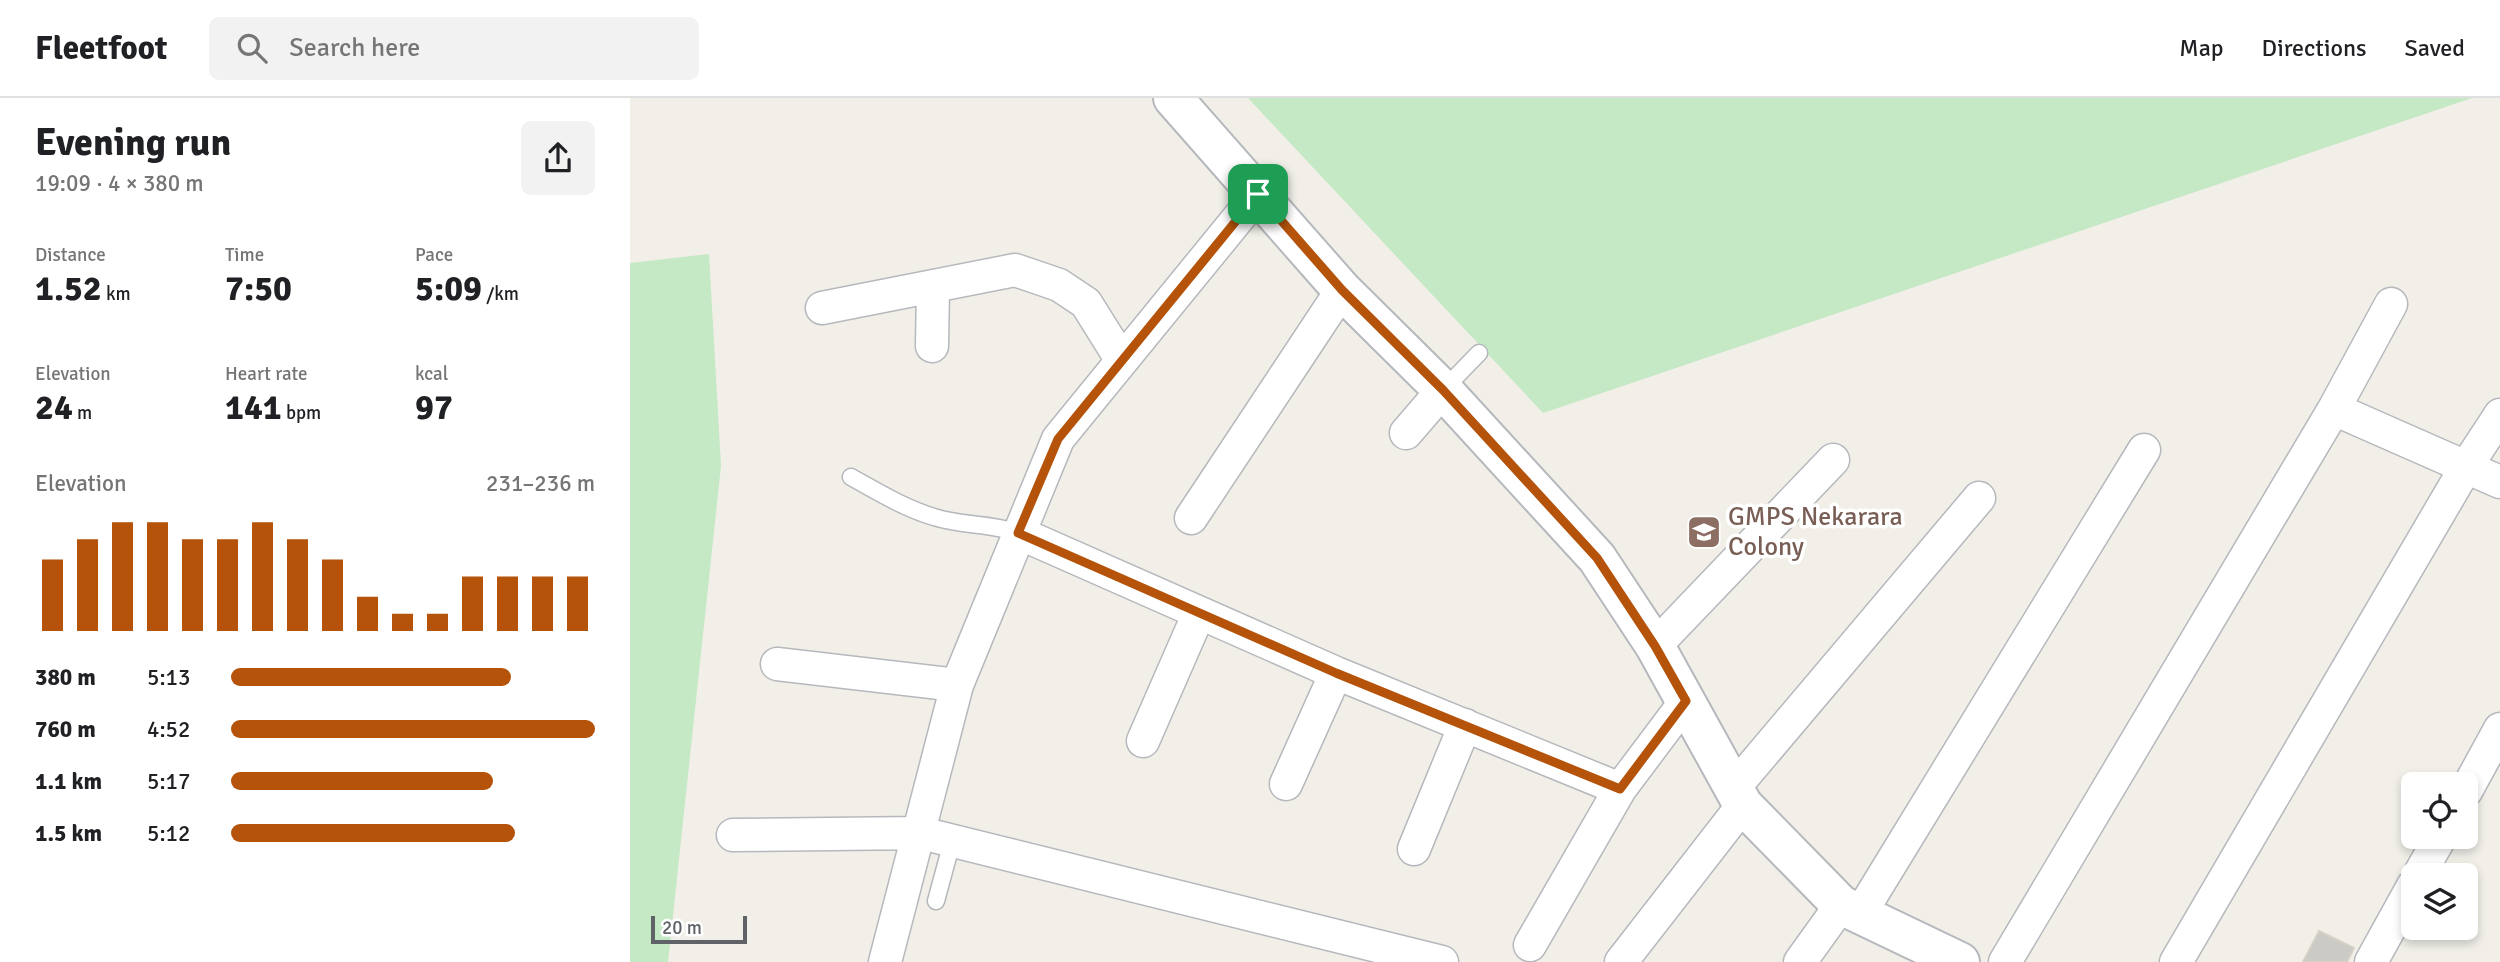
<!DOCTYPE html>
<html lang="en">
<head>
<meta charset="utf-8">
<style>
	:root { --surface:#fff; --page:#f2f2f2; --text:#202124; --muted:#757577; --line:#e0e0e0; --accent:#b45309 }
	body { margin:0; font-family:Signika,sans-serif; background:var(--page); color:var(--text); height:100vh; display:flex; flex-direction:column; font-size:26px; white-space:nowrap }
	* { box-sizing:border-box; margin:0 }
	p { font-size:23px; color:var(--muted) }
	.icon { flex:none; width:38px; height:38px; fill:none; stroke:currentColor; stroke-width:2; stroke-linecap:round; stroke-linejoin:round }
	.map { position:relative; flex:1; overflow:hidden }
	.side { display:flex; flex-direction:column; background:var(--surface); width:630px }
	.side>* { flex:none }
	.fabs { position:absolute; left:1771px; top:674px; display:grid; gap:14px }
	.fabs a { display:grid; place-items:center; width:77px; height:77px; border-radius:10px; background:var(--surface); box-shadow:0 4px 10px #0003; font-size:35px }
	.scale { position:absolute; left:21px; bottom:18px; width:96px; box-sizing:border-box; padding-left:7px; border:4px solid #5f6368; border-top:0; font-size:19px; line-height:24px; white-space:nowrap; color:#5f6368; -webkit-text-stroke:5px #fff; paint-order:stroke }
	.pin { position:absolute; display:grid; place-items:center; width:60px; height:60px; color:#fff; margin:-30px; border-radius:14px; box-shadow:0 4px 10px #0006 }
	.round { display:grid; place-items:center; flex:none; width:74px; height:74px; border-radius:10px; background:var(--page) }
	.head { display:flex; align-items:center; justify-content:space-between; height:119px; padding:0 35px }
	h1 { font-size:38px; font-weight:700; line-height:52px }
	.metrics { display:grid; grid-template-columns:repeat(3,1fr); gap:10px; height:119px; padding:7px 35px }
	.metrics div { display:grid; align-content:center }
	.metrics b { font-size:35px; font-weight:700 }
	.metrics small { font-size:19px; font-weight:400 }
	.metrics p { font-size:19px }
	.chart { height:196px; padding:14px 35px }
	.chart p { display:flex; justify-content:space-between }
	.chart svg { width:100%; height:126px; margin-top:7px; stroke:var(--accent); stroke-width:6 }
	ul { padding:0 35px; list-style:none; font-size:23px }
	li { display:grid; grid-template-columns:112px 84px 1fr; align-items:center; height:52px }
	li i { height:18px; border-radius:9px; background:var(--accent) }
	header { display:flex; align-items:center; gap:42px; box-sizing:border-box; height:98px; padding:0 35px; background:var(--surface); border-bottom:2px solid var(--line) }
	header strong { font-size:33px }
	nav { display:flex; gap:38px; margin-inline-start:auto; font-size:24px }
	.search { width:490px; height:63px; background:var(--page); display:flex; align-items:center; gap:18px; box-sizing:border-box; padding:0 24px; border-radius:10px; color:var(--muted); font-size:26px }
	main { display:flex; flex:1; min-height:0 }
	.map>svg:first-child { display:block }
	.green { fill:#c5e8c5 }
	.building { fill:#cccac5; stroke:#d6d1c6; stroke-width:2 }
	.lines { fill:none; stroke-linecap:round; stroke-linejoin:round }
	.service-casing { stroke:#b5b8bc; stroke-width:19 }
	.minor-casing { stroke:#b5b8bc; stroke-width:35 }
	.tertiary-casing { stroke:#b5b8bc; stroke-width:42 }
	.service { stroke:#fff; stroke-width:16 }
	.minor { stroke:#fff; stroke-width:32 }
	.tertiary { stroke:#fff; stroke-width:38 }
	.route-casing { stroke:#fff; stroke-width:14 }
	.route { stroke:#b45309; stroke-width:9 }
	.labels { text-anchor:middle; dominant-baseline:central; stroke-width:7; stroke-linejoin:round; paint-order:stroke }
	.education-label { font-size:26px; fill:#785e54; stroke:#fff; text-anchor:start }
</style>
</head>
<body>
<header>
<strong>Fleetfoot</strong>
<div class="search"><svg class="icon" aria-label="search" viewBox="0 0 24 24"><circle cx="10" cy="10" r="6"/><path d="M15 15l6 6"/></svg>Search here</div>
<nav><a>Map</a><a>Directions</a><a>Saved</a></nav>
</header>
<main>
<section class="side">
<div class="head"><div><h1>Evening run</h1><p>19:09 · 4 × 380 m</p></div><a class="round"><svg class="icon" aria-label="share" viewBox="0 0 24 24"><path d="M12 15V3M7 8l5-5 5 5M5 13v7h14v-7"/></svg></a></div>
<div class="metrics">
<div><p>Distance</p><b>1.52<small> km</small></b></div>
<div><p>Time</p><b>7:50</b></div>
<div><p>Pace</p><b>5:09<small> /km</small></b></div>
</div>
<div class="metrics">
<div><p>Elevation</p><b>24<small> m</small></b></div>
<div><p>Heart rate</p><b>141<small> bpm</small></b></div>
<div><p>kcal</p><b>97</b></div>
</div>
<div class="chart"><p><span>Elevation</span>231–236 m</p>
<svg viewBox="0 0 160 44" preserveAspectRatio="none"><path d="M5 44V19M15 44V12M25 44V6M35 44V6M45 44V12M55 44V12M65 44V6M75 44V12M85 44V19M95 44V32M105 44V38M115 44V38M125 44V25M135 44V25M145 44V25M155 44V25"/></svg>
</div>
<ul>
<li><b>380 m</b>5:13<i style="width:77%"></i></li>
<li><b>760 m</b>4:52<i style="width:100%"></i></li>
<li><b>1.1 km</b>5:17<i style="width:72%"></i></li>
<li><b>1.5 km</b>5:12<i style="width:78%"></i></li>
</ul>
</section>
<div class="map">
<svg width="1870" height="864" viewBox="0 0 1870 864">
	<rect width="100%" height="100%" fill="#f1efe8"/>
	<path class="green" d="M618,0H1842L913,315Z
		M79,156L91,368L38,864H0V165Z"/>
	<path class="building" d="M1689,833L1724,850L1717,864H1673Z"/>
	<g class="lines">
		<g class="service-casing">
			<path id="service" d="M813,292L849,255
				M221,379C248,394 274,410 304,419C331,428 361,425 389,435
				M306,803L322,744"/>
		</g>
		<g class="minor-casing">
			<path id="minor" d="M192,210L385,172L429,187L456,205L491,261
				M302,248L303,188
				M1704,311L1870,384
				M776,335L813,292
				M561,420L712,192
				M389,435L706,575L990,691
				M1025,548L1203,362
				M147,566L327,587
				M513,643L569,515
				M656,686L706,575
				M1103,691L1349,400
				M1836,693L1870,631
				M103,737L291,735L812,864
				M784,751L835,627
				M1789,777L1811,738
				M1230,816L1514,352
				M900,847L990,691L1056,603
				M255,864L327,587L428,341L628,96
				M991,864L1113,707
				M1170,864L1211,807
				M1375,864L1704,311L1761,206
				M1546,864L1836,369L1870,317
				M1741,864L1783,788"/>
		</g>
		<g class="tertiary-casing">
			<path id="tertiary" d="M543,0L712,192L813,292L967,460L1025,548L1113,707L1211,807L1330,864"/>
		</g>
		<use href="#service" class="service"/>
		<use href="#minor" class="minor"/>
		<use href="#tertiary" class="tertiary"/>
	</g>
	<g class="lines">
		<g class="route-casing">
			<path id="route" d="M628,96L712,192L813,292L967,460L1025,548L1056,603L990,691L706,575L388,435L428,341Z"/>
		</g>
		<use href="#route" class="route"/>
	</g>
	<defs>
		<g id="school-square" transform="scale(1.75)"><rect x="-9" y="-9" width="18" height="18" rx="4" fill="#8d6e63" stroke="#fff"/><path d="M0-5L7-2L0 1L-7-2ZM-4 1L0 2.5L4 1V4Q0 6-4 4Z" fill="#fff"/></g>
	</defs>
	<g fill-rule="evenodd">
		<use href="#school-square" x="1074" y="434"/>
	</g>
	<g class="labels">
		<g class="education-label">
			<text x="1098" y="419">GMPS Nekarara<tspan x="1098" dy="30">Colony</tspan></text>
		</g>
	</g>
</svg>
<div class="fabs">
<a><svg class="icon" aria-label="locate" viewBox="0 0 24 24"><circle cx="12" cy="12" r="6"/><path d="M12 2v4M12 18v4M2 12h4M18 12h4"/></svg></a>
<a><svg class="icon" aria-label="layers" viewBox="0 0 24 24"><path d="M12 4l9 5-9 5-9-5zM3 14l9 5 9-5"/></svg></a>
</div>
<div class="scale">20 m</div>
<div class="pin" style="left:628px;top:96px;background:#1e9e55"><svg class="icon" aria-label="arrive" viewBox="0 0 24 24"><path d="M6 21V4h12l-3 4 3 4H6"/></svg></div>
</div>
</main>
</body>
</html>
